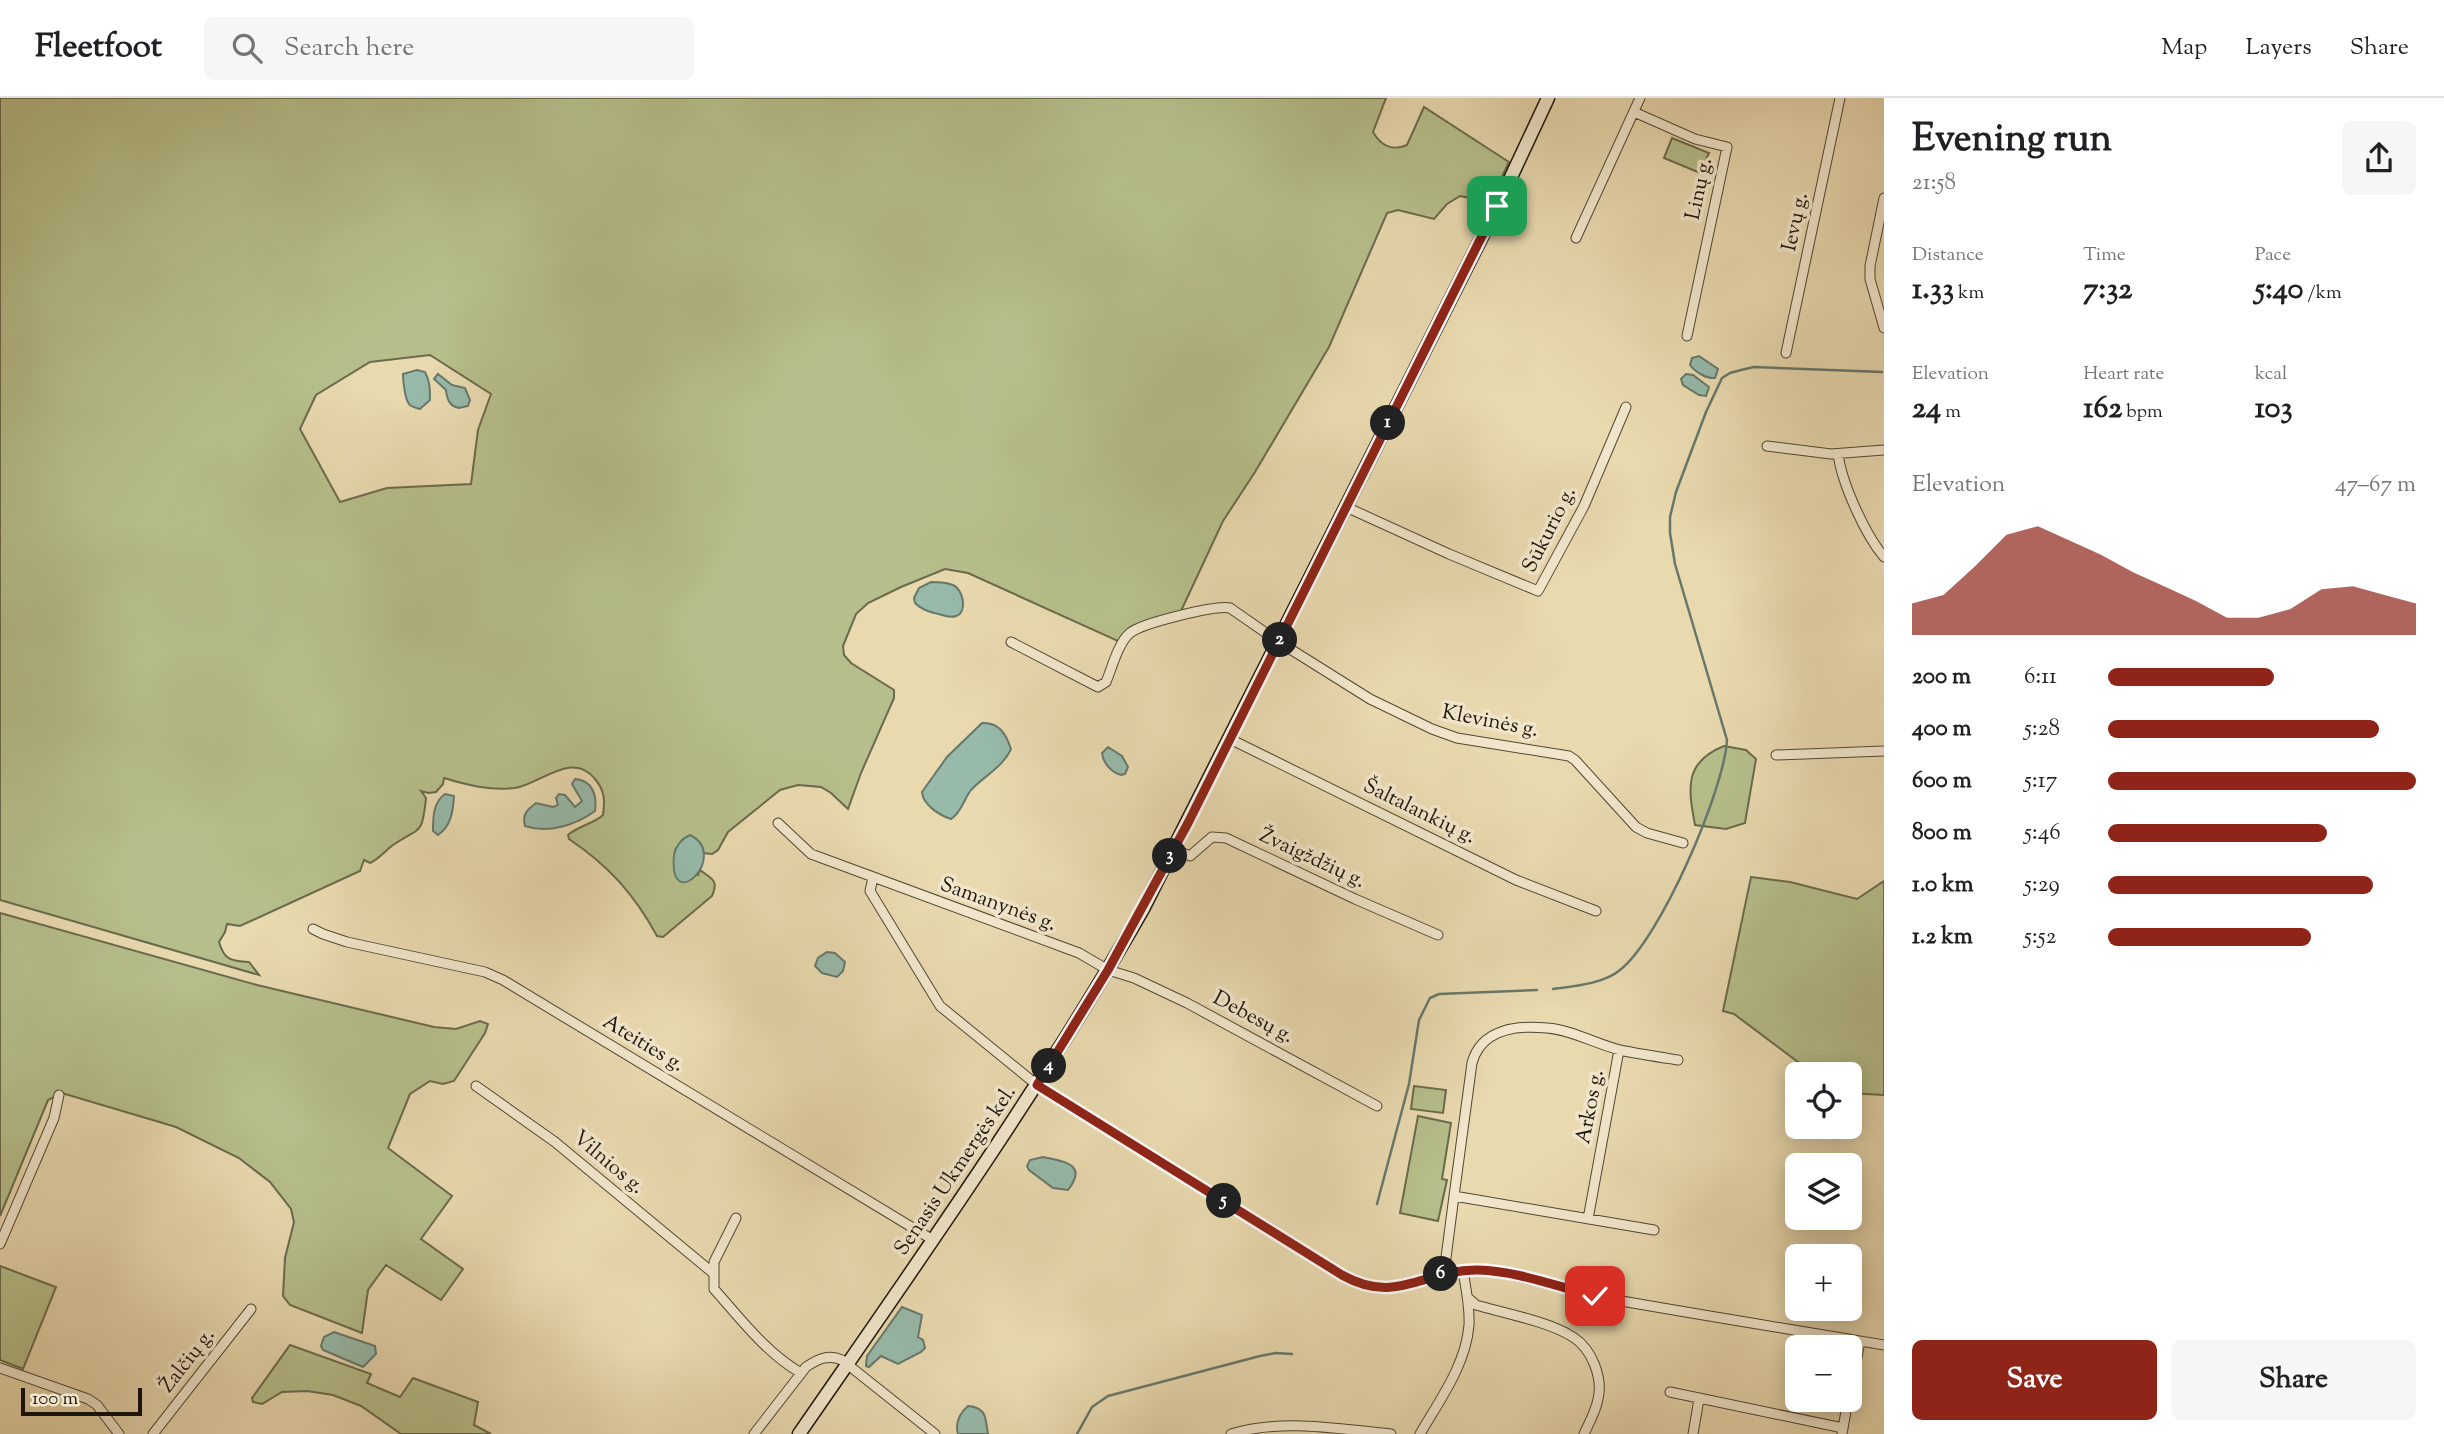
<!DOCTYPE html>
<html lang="en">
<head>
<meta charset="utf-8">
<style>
	:root { --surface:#fff; --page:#f6f6f6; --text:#202124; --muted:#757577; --line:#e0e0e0; --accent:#8f2418 }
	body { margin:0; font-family:"Sorts Mill Goudy",serif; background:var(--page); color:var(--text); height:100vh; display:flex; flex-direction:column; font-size:26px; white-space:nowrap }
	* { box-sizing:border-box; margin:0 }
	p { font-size:23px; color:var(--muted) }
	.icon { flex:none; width:38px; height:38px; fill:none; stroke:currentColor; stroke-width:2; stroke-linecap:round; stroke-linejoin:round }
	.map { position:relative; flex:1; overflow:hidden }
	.drawer { display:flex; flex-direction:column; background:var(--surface); width:560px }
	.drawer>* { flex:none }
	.tools { position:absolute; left:1785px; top:964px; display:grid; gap:14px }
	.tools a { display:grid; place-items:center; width:77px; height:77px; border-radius:10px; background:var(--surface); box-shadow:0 4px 18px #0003; font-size:35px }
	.scale { position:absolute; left:21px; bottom:18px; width:121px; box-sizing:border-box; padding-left:7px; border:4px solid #1e160c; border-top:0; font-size:19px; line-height:24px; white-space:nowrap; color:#1e160c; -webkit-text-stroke:5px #f1e6cb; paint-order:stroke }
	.pin { position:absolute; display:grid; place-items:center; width:60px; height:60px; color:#fff; margin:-30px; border-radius:14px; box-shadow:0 4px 10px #0006 }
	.km { position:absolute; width:35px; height:35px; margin:-18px; border-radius:50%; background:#222; color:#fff; font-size:19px; line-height:35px; text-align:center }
	.round { display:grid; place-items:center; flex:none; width:74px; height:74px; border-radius:10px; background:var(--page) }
	.headline { display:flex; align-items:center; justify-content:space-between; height:119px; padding:0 28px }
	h1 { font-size:38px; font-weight:700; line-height:52px }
	.figures { display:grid; grid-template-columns:repeat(3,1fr); gap:10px; height:119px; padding:7px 28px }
	.figures div { display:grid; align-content:center }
	.figures b { font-size:30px; font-weight:700 }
	.figures small { font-size:19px; font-weight:400 }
	.figures p { font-size:19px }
	.chart { height:196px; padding:14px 28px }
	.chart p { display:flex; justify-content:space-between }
	.chart svg { width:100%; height:126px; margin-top:7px; fill:var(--accent); opacity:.7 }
	.cta { display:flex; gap:14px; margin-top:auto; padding:14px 28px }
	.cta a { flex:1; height:80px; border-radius:10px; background:var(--accent); color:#fff; font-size:28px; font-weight:700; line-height:80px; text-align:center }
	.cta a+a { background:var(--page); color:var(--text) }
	ul { padding:0 28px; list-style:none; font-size:23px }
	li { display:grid; grid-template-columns:112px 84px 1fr; align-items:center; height:52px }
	li i { height:18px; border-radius:9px; background:var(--accent) }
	header { display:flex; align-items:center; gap:42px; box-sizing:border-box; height:98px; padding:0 35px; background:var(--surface); border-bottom:2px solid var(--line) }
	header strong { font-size:33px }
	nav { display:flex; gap:38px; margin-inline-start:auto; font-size:24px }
	.search { width:490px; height:63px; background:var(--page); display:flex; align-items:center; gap:18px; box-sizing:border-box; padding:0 24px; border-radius:10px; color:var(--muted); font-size:26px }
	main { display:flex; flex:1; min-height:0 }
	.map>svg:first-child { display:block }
	.green { fill:#b6bf8b; stroke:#6a6a4c; stroke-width:2; fill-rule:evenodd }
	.water { fill:#97baaa; stroke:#67786b; stroke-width:2 }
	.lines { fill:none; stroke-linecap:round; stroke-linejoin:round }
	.stream { stroke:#67786b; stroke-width:2.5 }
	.street-casing { stroke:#514735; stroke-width:11 }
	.secondary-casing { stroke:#1e160c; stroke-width:15 }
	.street { stroke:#f1e6cb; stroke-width:9 }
	.secondary { stroke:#f1e6cb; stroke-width:12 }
	.route-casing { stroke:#fff; stroke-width:14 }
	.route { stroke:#8f2418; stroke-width:9 }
	.labels { text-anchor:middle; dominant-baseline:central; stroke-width:7; stroke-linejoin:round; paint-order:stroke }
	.street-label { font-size:21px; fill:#1e160c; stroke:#f1e6cb }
</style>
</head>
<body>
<header>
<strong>Fleetfoot</strong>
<div class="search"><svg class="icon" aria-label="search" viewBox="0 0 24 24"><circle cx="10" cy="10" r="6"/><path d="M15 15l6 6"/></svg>Search here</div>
<nav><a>Map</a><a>Layers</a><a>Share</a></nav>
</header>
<main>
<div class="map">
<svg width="1884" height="1336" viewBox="0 0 1884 1336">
	<rect width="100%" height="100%" fill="#e9d9af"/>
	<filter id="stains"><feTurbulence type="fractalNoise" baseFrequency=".00286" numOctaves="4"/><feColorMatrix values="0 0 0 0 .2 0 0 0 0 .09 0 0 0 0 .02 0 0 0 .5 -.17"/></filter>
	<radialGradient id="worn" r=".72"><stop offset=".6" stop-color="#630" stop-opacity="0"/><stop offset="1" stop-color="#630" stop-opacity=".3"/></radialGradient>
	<path class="green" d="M0,0H1386L1373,34C1381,48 1393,53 1407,47L1424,9L1509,64L1490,104L1460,98L1447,106L1434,121L1398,112L1387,115L1329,249L1255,374L1223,423L1181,513L1120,544L968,475L945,471L901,489L868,505L856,516L843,548L844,557L851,565L894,592V600L861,675L848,711L831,695L821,689L798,687L780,692L728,734L718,752L712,756L703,755L702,751L675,752L674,772L698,777L700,772C712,781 719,782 712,798L663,839L657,838C634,796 609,768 569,741L568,737C578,728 593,726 603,717C605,702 605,693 595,681C573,652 540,686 515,690C490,693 467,687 444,680L443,686L436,694L428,695L421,693L426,700C422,738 421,728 393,747C385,753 379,761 370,765L364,762L360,773L240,828L227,826L225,834L219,844C224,862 231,863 249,864L259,877L0,802ZM430,257L491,296L478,332L471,386L387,390L340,404L300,331L316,297L370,264Z
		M1672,40L1709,55L1700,75L1664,60Z
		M1724,648L1746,652L1756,661L1745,725L1726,731L1695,727C1688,690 1684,664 1724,648Z
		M1751,779L1790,784L1857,801L1884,783V997L1850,995V976H1814L1734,916L1723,913Z
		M0,815L257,887L434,929L456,931L480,923L488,926L485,935L454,983L443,986L430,983L410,996L388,1050L452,1098L421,1141L463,1171L441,1202L386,1167L368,1192L362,1235L290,1207L283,1198L285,1160L294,1124L291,1111L270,1084L239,1060L176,1029L62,995L48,1002L0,1118Z
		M1414,988L1446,992L1443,1015L1411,1011Z
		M1418,1018L1451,1025L1442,1081L1447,1082L1438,1123L1400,1115Z
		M0,1168L56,1189L23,1271L0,1262Z
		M290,1247L371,1276L367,1285L400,1299L413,1280L478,1304L474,1327L491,1336H401L361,1308L333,1297L307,1293L282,1294L262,1306L253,1304L252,1300Z"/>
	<path class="water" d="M1699,258L1718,271L1715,280C1707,281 1695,274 1690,267L1692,260Z
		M417,272L425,274C430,283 430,292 430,302L420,311C416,310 411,309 409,306C405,301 403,283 403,276Z
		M438,276L452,287L465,290L470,302L468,308L459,310C449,308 447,301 446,292L434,281Z
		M1686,276L1693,277L1709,289L1706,298L1699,297L1683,287L1681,281Z
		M931,484C938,484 946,484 953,487C963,491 968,514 956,518C949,521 941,516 934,515C926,513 921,511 915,505L914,500L919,490Z
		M982,625C999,624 1006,636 1011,651C1003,669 984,678 971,692C964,701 961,715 951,721C939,717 923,707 922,694L947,659Z
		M1108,649L1122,658L1128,669L1125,676L1121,677C1111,674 1103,665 1102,655Z
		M575,681C593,682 597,698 595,713C576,727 548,736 525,728C522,716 527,712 536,705L553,709L558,707L556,700L559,696L565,697L575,709L582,703L572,686Z
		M445,696L454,698C453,714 451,728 438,737L433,733C433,720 433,704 445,696Z
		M690,737C731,757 668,820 674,757C676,747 681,741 690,737Z
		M827,854L835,855L845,864L843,873L837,879L822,875L815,868L818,860Z
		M1043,1059C1059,1063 1090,1064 1068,1092L1053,1090L1029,1072L1027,1068L1030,1062Z
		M902,1209L922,1217L918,1239L923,1242L925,1250L921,1254L898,1266L881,1258L869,1269L866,1268L867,1258Z
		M334,1234L375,1248L376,1256L363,1269L323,1252L321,1248L324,1239Z
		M968,1308C988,1310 985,1321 988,1336H958C955,1325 960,1315 968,1308Z"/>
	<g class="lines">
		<path class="stream" d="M1553,891C1575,888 1603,886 1620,872C1660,841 1724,693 1727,642L1675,466L1670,435V419L1676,394L1706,314L1722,280L1730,275L1741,272L1754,269L1882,274
			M1377,1106L1409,986L1419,922L1430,900L1439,896L1537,892
			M1077,1336L1092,1309L1108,1298L1260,1258L1276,1255L1292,1256"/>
		<g class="street-casing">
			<path id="street" d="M1634,14L1695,41L1727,49L1687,238
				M1884,100L1870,168V181L1884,230
				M1576,140L1640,0
				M1786,255L1840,0
				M1767,348L1831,356L1884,352
				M1838,356C1842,386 1865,436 1884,459
				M1346,409L1449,456L1538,493L1584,408L1626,309
				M1011,544L1098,589L1106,584C1112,570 1118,545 1130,535C1142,525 1216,507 1230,510L1279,544L1370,601L1432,631L1457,640L1569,658L1575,662L1636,729L1647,735L1683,745
				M1230,641L1516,782L1596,813
				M1776,657L1884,653
				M778,725L811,756L1079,855L1108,872L1134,880L1187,905L1377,1008
				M1174,751L1190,758L1212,739L1226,740L1355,801L1438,837
				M873,780L870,793L940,908L1037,987L1354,1184C1400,1202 1443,1167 1490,1173C1527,1178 1562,1192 1599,1199C1694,1216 1789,1231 1884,1247
				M313,831L323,836L347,844L485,874L503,882L933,1142
				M476,988L555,1044L713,1175
				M1454,1098L1472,965C1481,931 1517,927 1547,930C1572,932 1596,946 1620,952C1639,956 1659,959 1678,962
				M736,1120L714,1164V1191C740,1220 766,1255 801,1275
				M1588,1121L1619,952
				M0,1146L54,1020L59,997
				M1444,1175L1454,1098L1654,1132
				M1468,1200L1476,1207C1504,1215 1550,1224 1573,1239C1592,1251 1603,1280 1598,1301C1596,1313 1589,1325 1584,1336
				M0,1270L88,1301L97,1307L119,1336
				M1670,1294L1843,1330
				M1850,1296L1860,1243
				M153,1336L251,1211
				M754,1336L806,1269C818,1261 828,1256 842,1262L935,1336
				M1231,1336C1284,1320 1337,1331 1391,1336
				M1420,1336C1439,1303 1466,1267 1469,1227C1470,1209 1466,1191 1463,1173
				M1693,1336L1699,1301
				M1842,1336L1848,1302"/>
		</g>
		<g class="secondary-casing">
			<path id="secondary" d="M799,1336C918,1164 1039,993 1143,811L1497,109L1548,0"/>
		</g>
		<use href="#street" class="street"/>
		<use href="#secondary" class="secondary"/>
	</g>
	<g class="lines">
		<g class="route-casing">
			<path id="route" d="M1497,108L1188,725L1108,872L1037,987L1342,1177C1397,1208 1424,1171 1478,1172C1518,1173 1558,1189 1595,1198"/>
		</g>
		<use href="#route" class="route"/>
	</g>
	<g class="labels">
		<g class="street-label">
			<text transform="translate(1700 91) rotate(-78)">Linų g.</text>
			<text transform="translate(1796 124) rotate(-78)">Ievų g.</text>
			<text transform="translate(1550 432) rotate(-63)">Sūkurio g.</text>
			<text transform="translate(1490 624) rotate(11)">Klevinės g.</text>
			<text transform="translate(1419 714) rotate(26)">Šaltalankių g.</text>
			<text transform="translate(1312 761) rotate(25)">Žvaigždžių g.</text>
			<text transform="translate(998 807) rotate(20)">Samanynės g.</text>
			<text transform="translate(1253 920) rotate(28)">Debesų g.</text>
			<text transform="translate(643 946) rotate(31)">Ateities g.</text>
			<text transform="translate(1591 1009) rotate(-79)">Arkos g.</text>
			<text transform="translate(608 1065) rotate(40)">Vilnios g.</text>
			<text transform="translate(956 1073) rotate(-56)">Senasis Ukmergės kel.</text>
			<text transform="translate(188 1263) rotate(-52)">Žalčių g.</text>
		</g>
	</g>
	<rect width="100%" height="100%" filter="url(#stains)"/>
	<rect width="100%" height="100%" fill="url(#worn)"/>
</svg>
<div class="tools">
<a><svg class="icon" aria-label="locate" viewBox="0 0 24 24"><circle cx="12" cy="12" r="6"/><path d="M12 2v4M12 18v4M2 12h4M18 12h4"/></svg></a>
<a><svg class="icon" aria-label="layers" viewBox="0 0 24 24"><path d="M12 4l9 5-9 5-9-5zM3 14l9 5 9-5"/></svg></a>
<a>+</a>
<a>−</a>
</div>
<div class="scale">100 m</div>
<div class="pin" style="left:1497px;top:108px;background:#1e9e55"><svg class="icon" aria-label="arrive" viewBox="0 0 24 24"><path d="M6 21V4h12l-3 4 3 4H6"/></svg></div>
<div class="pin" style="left:1595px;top:1198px;background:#d93025"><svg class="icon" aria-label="check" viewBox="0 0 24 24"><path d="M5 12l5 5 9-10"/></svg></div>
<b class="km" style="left:1388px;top:325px">1</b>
<b class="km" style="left:1280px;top:542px">2</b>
<b class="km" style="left:1170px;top:758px">3</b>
<b class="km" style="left:1049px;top:968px">4</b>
<b class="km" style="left:1224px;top:1103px">5</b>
<b class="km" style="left:1441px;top:1176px">6</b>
</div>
<section class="drawer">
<div class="headline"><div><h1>Evening run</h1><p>21:58</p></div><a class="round"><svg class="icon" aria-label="share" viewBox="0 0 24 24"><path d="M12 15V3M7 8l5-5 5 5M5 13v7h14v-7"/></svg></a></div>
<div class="figures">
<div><p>Distance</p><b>1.33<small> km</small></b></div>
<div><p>Time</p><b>7:32</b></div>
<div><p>Pace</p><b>5:40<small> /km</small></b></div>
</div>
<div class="figures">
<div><p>Elevation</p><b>24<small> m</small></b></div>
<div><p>Heart rate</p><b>162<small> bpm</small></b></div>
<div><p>kcal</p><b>103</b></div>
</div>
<div class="chart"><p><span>Elevation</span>47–67 m</p>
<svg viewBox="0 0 160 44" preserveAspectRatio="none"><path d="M0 44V33L10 30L20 20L30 9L40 6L50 11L60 16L70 22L80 27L90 32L100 38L110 38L120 35L130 28L140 27L150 30L160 33V44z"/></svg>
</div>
<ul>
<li><b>200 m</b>6:11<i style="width:54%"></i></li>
<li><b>400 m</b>5:28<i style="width:88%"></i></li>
<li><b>600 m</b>5:17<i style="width:100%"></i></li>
<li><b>800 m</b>5:46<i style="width:71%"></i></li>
<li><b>1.0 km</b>5:29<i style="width:86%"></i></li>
<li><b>1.2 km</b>5:52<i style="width:66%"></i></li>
</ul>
<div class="cta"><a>Save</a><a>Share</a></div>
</section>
</main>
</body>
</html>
